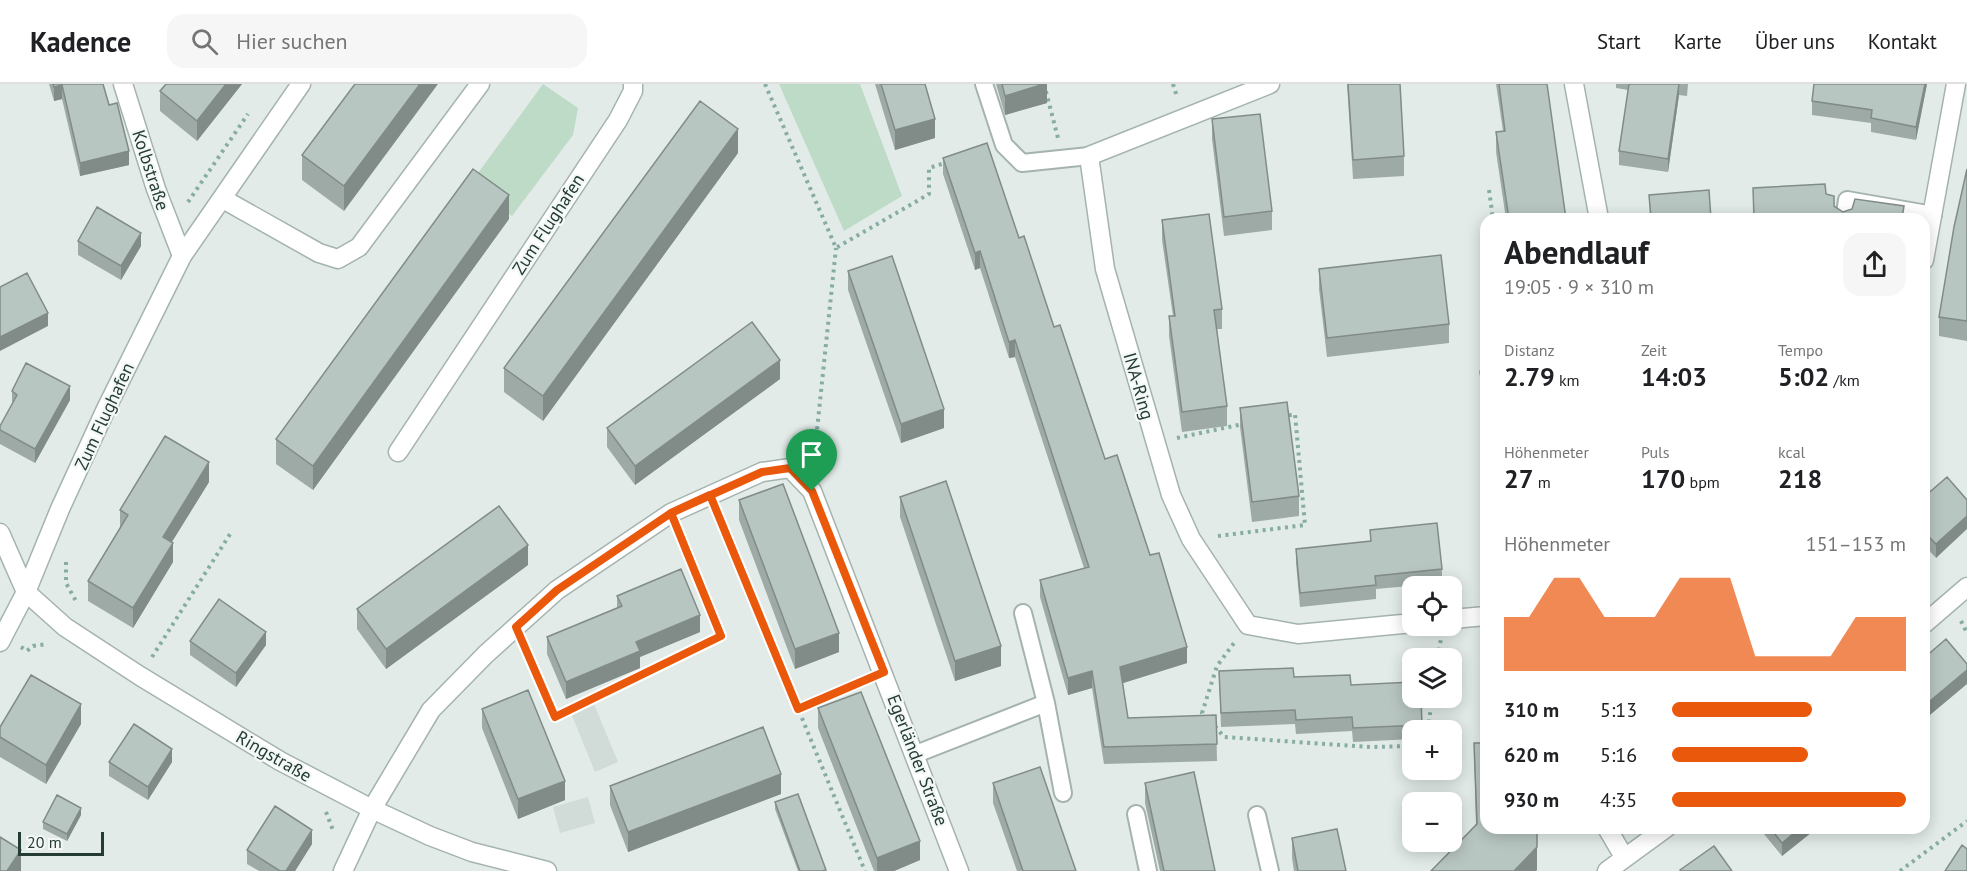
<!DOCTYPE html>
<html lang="de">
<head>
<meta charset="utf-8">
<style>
	:root { --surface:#fff; --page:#f6f6f6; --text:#202124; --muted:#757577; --line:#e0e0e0; --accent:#ea580c }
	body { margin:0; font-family:"PT Sans",sans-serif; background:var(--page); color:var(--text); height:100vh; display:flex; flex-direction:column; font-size:22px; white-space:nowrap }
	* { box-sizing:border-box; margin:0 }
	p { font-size:20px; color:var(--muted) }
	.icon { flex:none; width:33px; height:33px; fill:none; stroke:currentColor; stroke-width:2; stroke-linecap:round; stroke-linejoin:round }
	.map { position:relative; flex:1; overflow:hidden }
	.sheet { position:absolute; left:1480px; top:129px; width:450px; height:621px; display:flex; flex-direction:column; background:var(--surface); border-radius:18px; box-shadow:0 3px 15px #0003 }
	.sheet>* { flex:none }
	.controls { position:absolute; left:1402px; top:492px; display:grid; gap:12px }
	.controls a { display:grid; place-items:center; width:60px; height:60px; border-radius:12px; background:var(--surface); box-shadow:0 3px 15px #0003; font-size:30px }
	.scale { position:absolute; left:18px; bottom:15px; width:86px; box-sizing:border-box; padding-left:6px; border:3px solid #243b36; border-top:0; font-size:16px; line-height:21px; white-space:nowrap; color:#243b36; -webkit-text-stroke:4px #f3f8f6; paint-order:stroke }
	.pin { position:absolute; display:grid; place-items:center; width:51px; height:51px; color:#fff; margin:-62px -26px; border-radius:50% 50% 50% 0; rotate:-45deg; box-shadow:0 0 6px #0007 }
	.pin .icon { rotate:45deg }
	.round { display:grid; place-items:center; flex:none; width:63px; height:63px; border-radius:18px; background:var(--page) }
	.headline { display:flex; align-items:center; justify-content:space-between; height:102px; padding:0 24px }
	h1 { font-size:33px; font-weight:800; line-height:45px }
	.stats { display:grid; grid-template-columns:repeat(3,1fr); gap:9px; height:102px; padding:6px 24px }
	.stats div { display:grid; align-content:center }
	.stats b { font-size:26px; font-weight:800 }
	.stats small { font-size:16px; font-weight:400 }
	.stats p { font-size:16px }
	.chart { height:168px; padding:12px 24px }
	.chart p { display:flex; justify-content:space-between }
	.chart svg { width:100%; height:108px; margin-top:6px; fill:var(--accent); opacity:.7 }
	ul { padding:0 24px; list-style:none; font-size:20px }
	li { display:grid; grid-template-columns:96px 72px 1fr; align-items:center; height:45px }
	li i { height:15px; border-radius:8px; background:var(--accent) }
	header { display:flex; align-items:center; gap:36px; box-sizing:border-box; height:84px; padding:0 30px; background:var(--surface); border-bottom:2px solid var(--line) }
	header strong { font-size:28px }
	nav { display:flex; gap:33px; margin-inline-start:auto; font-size:21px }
	.search { width:420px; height:54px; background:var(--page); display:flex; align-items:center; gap:15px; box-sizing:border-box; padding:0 21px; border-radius:18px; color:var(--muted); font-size:22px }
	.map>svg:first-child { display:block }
	.built { fill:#d1dbd7 }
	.green { fill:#bddbc7 }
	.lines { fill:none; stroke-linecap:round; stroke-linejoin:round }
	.service-casing { stroke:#a5b3af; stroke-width:20 }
	.minor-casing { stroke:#a5b3af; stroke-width:21 }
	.tertiary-casing { stroke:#a5b3af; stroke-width:21 }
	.path { stroke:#86aca3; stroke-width:4; stroke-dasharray:3 4.5; stroke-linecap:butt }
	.service { stroke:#fff; stroke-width:16 }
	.minor { stroke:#fff; stroke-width:18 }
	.tertiary { stroke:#fff; stroke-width:18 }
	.wall { fill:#9eaaa6 }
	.shaded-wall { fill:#818b87 }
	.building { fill:#b8c6c1; stroke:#818b87; stroke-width:1.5 }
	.route-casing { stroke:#fff; stroke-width:12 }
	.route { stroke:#ea580c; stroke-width:8 }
	.labels { text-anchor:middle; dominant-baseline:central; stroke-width:4.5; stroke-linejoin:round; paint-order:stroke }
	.street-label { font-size:18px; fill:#243b36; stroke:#f3f8f6 }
</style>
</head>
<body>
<header>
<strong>Kadence</strong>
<div class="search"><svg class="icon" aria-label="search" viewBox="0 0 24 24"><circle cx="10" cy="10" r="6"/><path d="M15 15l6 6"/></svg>Hier suchen</div>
<nav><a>Start</a><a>Karte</a><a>Über uns</a><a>Kontakt</a></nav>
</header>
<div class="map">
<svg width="1967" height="787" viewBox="0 0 1967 787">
	<rect width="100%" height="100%" fill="#e2ebe8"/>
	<path class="built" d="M594,620L618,678L595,688L571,629Z
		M588,713L595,739L560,749L553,723Z"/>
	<path class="green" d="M543,0L578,24L573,51L512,132L470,100Z
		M779,0H860L902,112L844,147Z"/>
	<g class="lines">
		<g class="service-casing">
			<path id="service" d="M984,0L1004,61L1022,79L1089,72
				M1844,135L1847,116L1933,131
				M1023,529L1046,619L1063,709
				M916,670L1046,619
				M1136,730L1148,787
				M1257,731L1270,787"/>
		</g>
		<g class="minor-casing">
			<path id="minor" d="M123,0L156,105L182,172
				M1270,0L1089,72L1105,185L1171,411L1191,455L1248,541L1298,550L1413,539
				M1574,0L1599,135
				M223,115L319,169L338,175L359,163L480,0
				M1924,176L1956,0
				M398,368L618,36L633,7V0
				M1452,535L1486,532
				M1924,540L1967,503
				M1607,744L1624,773
				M343,787L372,725L431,626L486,570L557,506L671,429L762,388L790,384L812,407L959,787
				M1607,787L1666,744"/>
		</g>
		<g class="tertiary-casing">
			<path id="tertiary" d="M0,449L26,508L65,543L140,592L280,677L372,725L430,752L472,768L547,787
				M0,558L26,508L60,425L106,325L182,172L301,0"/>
		</g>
		<path class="path" d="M765,0L836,164L929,110V84L948,78
			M1044,0L1058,54
			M1173,0L1177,13
			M1489,106L1493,135
			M188,118L248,30
			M1177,354L1243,340
			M814,375L836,164
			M719,433L865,787
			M1218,452L1305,441L1295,330L1286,332
			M66,478V499L77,519
			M1961,537L1967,549
			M21,563L27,567L33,562L47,560
			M526,566L555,633L721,552L680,451
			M152,573L232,447
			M1438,574L1441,554
			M798,625L861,598
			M1207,635L1202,629L1217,582L1234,559
			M1215,642L1224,653L1370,663L1413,662
			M1428,646L1432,614
			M326,728L334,749
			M1900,787L1967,737"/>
		<use href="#service" class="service"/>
		<use href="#minor" class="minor"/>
		<use href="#tertiary" class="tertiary"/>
	</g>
	<path class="wall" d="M49,0H103L129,81L80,92L62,15L54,17Z
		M166,0H242L197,57L160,27V7Z
		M355,0L344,127L302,96V71Z
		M875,0H925L935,54L895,66Z
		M996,0H1047V19L1005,31Z
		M1347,0H1400L1404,72V92L1353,95Z
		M1496,0H1547L1566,135H1506L1496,68V48L1503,47Z
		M1616,0H1688L1687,12L1679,11L1668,88L1619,81V67L1628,6L1616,4Z
		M1814,0H1927L1916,56L1871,48V39L1812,31V17Z
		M1212,35L1272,127V146L1224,152L1212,55Z
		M738,69L543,337L504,308V284Z
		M943,74L1019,154L1105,375L1150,471L1187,579L1123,599L1128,634L1216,631L1217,677L1104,680L1092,604L1068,611L1040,513V496L1084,484L1015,273L1009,274L980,184L975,186L943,90Z
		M1967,85V257L1939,252V233Z
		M509,135L313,406L276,380V355Z
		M1162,136L1222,225V245H1217L1227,322V342L1182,348L1169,252V232H1173L1162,156Z
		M78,157L141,162L121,196L78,171Z
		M1319,185L1449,240V259L1327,273L1319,205Z
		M848,187L944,344L901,359L848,206Z
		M1486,286V354L1480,306V287Z
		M780,295L635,401L607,363V344Z
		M12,307L70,316L35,379L0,360V342L12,321Z
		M1240,324L1299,412V432L1252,438L1240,343Z
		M209,398L172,458L173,478L133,544L88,517V497L120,445V426Z
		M900,413L1001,582L955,597L900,433Z
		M1924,413L1967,416L1936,474L1924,461Z
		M739,416L839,568L795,585L739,436Z
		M1370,446L1442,485V499L1376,505V515L1300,523L1296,479V465L1370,457Z
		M528,481L386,585L357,545V525Z
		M617,512L700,548L640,573V584L566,615L547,570V553L617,524Z
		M190,557L266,561L236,603L190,571Z
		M1219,587L1294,593L1351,601L1421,614L1422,646H1413V655L1353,658L1352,647L1296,650L1295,640L1221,643Z
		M818,624L920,776L894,787H874L818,644Z
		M482,625L565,716L518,735L482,644Z
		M81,640L46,700L0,673V643Z
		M1474,659L1537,786L1536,787H1431L1476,740Z
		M109,678H172L148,716L109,692Z
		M993,699L1076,787H1017L993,719Z
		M1145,699L1215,787H1160L1145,719Z
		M610,702L781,710L628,768L610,721Z
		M775,718L826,787H798L775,725Z
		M81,731L67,757L43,745V738Z
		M1759,744H1817L1782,772Z
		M1292,754L1346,787H1294L1292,774Z
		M312,760L295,787H259L247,780V766Z"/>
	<path class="shaded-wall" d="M226,0H242L197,57V37Z
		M420,0H438L344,127V102Z
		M1044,0H1047V19L1005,31V12Z
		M1679,0V11L1668,88V75Z
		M1925,0H1927L1916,56V43Z
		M62,1V15L54,17V3Z
		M935,35V54L895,66V46Z
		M738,45V69L543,337V312Z
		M129,67V81L80,92V79Z
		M509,111V135L313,406V382Z
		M141,149V162L121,196V182Z
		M980,167V184L975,186V169Z
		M48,229V242L0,267V253Z
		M1015,256V273L1009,274V258Z
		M780,276V295L635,401V382Z
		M70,302V316L35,379V365Z
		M944,325V344L901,359V340Z
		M209,378V398L163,472V453Z
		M1967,432V445L1936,474V460Z
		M173,459V478L133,544V524Z
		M528,461V481L386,585V565Z
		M700,531V548L640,573V584L566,615V598L636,558Z
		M266,548V561L236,603V589Z
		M839,549V568L795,585V565Z
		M1001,562V582L955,597V577Z
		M1187,563V579L1120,600V583Z
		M1967,586V600L1924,636V622Z
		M1092,587V604L1068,611V594Z
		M81,620V640L46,700V681Z
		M172,665V678L148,716V703Z
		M781,690V710L628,768V748Z
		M565,697V716L518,735V715Z
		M81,724V731L67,757V750Z
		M1800,744H1817L1782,772V759Z
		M312,746V760L295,787H286Z
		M920,757V776L894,787H877V774Z
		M1537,763V786L1536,787H1514Z
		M21,766V787H7Z"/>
	<path class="building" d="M53,0H103L109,21L117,19L129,67L80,79L62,1L54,3Z
		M166,0H226L197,37L160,7Z
		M355,0H420L344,102L302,71Z
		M881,0H925L935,35L895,46Z
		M1002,0H1044L1005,12Z
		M1348,0H1400L1404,72L1353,76Z
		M1499,0H1547L1566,135H1509L1496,48L1505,47Z
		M1629,0H1679L1668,75L1619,67Z
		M1814,0H1925L1916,43L1871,34L1872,26L1812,17Z
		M700,17L738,45L543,312L504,284Z
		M1260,30L1272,127L1224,133L1212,35Z
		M987,59L1019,154L1024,152L1054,243L1060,241L1105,375L1117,371L1150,471L1159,469L1187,563L1120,583L1128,634L1216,631L1217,660L1104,663L1092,587L1068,594L1040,496L1089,483L1015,256L1009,258L980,167L975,169L943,74Z
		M473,85L509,111L313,382L276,355Z
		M1967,85V237L1939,233L1954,143Z
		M1825,100L1826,110L1834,112V122L1843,128L1852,125L1855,115L1904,122L1902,135H1754L1753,104Z
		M1709,106L1711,135H1651L1649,111Z
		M97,123L141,149L121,182L78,157Z
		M1209,130L1222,225L1214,226L1227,322L1182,328L1169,232H1175L1162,136Z
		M1441,171L1449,240L1327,254L1319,185Z
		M892,172L944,325L901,340L848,187Z
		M27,189L48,229L0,253V203Z
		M752,238L780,276L635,382L607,344Z
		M26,279L70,302L35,365L0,346V342L17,311L12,307Z
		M1486,286V334L1480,287Z
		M1287,318L1299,412L1252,418L1240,324Z
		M165,352L209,378L163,453L173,459L133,524L88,497L128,431L120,426Z
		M1947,393L1967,416V432L1936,460L1924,448V413Z
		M946,397L1001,562L955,577L900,413Z
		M783,400L839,549L795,565L739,416Z
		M499,422L528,461L386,565L357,525Z
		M1437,439L1442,485L1375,492L1376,501L1300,509L1296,465L1371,457L1370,446Z
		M681,485L700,531L636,558L640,567L566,598L547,553L622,522L617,512Z
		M219,515L266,548L236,589L190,557Z
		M1946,555L1967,580V586L1924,622V574Z
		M1293,584L1294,593L1350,591L1351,601L1413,598V614H1421L1422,641L1353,644L1352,633L1296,636L1295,626L1221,629L1219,587Z
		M31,591L81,620L46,681L0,653V643Z
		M528,606L565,697L518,715L482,625Z
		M861,608L920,757L877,774L818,624Z
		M134,640L172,665L148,703L109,678Z
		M763,643L781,690L628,748L610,702Z
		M1474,659H1486V744H1537V763L1514,787H1431L1477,740Z
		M1040,683L1076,787H1023L993,699Z
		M1194,688L1215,787H1164L1145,699Z
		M798,710L826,786L822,787H800L775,718Z
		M57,711L81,724L67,750L43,738Z
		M275,722L312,746L286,787H280L247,766Z
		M1770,744H1800L1782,759Z
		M1337,745L1346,787H1298L1292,754Z
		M0,753L21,766L7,787H0Z
		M1962,761L1967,765V787H1945Z
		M1714,762L1732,787H1681L1680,786Z"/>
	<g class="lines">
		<g class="route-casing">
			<path id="route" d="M812,407L790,384L762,388L671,429L557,506L516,543L555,633L721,552L671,429L710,411L798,625L884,588L812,407"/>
		</g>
		<use href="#route" class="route"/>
	</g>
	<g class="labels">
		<g class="street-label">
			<text transform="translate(151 86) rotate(72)">Kolbstraße</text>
			<text transform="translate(548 140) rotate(-57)">Zum Flughafen</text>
			<text transform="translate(1139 302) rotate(74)">INA-Ring</text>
			<text transform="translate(104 332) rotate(-65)">Zum Flughafen</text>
			<text transform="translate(274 672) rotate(30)">Ringstraße</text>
			<text transform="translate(918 676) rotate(69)">Egerländer Straße</text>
		</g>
	</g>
</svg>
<div class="controls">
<a><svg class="icon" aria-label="locate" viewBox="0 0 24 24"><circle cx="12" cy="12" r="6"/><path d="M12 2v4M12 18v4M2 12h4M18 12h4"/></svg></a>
<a><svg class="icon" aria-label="layers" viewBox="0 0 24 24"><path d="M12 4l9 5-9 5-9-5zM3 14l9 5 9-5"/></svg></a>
<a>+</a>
<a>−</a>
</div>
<div class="scale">20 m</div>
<div class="pin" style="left:812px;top:407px;background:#1e9e55"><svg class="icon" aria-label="arrive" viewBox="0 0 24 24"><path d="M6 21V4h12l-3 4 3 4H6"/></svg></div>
<section class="sheet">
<div class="headline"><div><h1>Abendlauf</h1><p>19:05 · 9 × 310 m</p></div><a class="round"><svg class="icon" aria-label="share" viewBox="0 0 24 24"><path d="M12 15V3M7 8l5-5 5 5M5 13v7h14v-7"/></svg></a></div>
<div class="stats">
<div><p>Distanz</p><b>2.79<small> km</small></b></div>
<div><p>Zeit</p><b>14:03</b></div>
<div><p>Tempo</p><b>5:02<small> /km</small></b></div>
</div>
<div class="stats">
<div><p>Höhenmeter</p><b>27<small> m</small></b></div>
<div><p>Puls</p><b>170<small> bpm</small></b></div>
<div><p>kcal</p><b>218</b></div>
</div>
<div class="chart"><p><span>Höhenmeter</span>151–153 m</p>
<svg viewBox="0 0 160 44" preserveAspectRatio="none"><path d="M0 44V22L10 22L20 6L30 6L40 22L50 22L60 22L70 6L80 6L90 6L100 38L110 38L120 38L130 38L140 22L150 22L160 22V44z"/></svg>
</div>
<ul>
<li><b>310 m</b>5:13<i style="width:60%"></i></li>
<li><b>620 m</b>5:16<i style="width:58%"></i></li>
<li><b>930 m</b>4:35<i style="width:100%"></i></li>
</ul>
</section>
</div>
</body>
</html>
